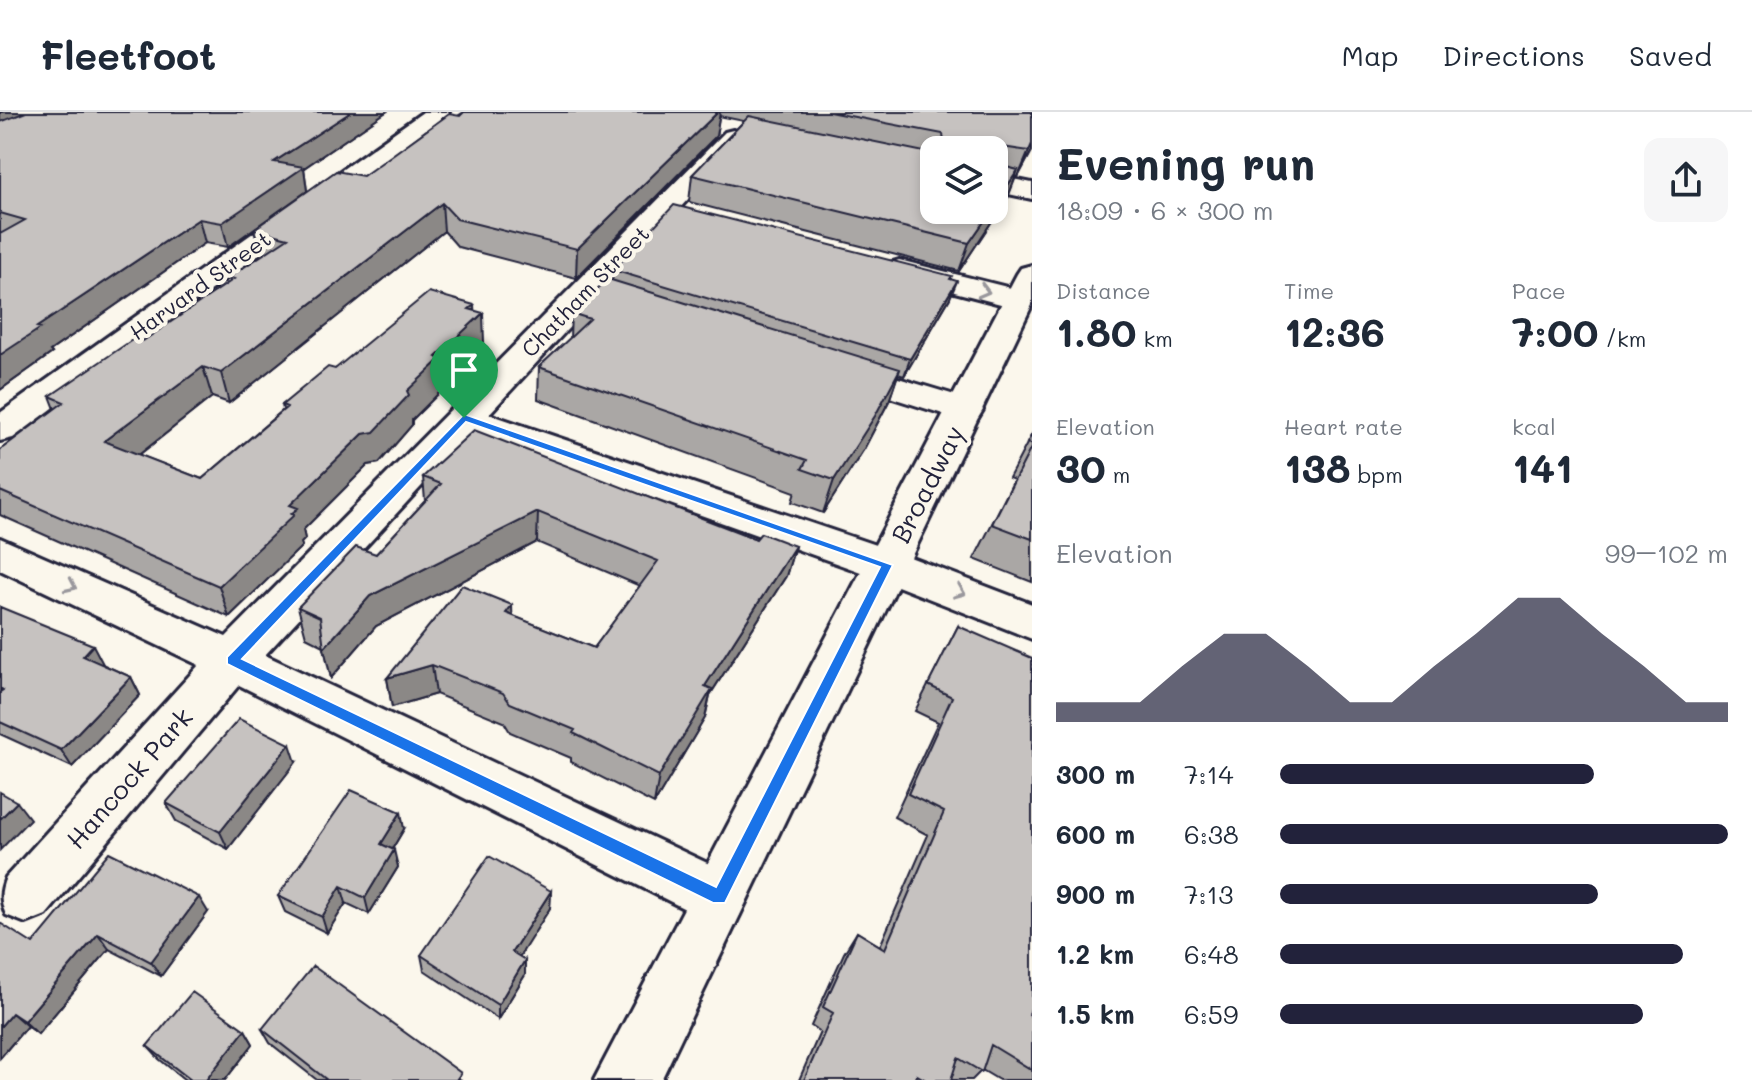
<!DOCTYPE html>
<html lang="en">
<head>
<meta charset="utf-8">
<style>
	:root { --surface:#fff; --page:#f6f6f7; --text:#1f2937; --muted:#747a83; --line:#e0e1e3; --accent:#22223b }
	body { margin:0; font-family:Mali,sans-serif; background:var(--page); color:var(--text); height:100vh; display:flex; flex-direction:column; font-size:30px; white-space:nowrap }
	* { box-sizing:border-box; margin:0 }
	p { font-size:26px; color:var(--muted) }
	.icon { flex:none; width:44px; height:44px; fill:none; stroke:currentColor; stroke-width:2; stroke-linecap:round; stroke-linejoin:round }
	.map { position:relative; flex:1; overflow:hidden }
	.side { display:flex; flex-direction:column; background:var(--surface); width:720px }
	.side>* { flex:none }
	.controls { position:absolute; left:920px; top:24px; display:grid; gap:16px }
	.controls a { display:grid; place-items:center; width:88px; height:88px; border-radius:16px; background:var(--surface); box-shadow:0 4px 12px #0003; font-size:40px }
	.pin { position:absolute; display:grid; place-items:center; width:68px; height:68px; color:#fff; margin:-82px -34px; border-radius:50% 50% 50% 0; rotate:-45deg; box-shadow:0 0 8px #0007 }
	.pin .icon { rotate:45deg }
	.round { display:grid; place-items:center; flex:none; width:84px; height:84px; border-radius:16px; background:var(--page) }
	.overview { display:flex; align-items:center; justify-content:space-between; height:136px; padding:0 24px }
	h1 { font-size:44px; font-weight:700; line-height:60px }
	.stats { display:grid; grid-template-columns:repeat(3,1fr); gap:12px; height:136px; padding:8px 24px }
	.stats div { display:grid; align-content:center }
	.stats b { font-size:40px; font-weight:700 }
	.stats small { font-size:22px; font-weight:400 }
	.stats p { font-size:22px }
	.chart { height:224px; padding:16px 24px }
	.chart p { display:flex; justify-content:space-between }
	.chart svg { width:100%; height:144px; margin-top:8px; fill:var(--accent); opacity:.7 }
	ul { padding:0 24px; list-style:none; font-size:26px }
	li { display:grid; grid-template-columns:128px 96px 1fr; align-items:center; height:60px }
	li i { height:20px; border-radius:10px; background:var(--accent) }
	header { display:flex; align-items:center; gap:48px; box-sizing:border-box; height:112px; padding:0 40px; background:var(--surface); border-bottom:2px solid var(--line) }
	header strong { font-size:38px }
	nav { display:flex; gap:44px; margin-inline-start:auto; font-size:28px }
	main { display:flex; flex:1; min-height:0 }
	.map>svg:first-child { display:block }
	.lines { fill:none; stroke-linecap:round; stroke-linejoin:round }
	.minor-casing { stroke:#22223b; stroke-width:6 }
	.major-casing { stroke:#22223b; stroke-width:6 }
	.minor { fill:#fbf7ec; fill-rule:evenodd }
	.major { fill:#fbf7ec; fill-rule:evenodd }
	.wall { fill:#aaa7a5; stroke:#22223b; stroke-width:2; fill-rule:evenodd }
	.shaded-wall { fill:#8b8886; stroke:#22223b; stroke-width:2 }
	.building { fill:#c6c2c0; stroke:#22223b; stroke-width:2 }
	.oneway { stroke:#99979c }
	.route { fill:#1a73e8; stroke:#fff; stroke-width:2; fill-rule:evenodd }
	.labels { text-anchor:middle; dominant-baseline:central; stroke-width:8; stroke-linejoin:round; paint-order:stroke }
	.far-street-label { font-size:22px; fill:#22223b; stroke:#fbf7ec }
	.street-label { font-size:26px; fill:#22223b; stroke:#fbf7ec }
</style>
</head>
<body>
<header>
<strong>Fleetfoot</strong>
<nav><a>Map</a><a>Directions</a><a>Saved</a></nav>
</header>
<main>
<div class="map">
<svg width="1032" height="968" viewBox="0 0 1032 968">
	<rect width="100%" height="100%" fill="#fbf7ec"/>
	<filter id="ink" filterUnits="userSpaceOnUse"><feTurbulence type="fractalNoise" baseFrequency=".0125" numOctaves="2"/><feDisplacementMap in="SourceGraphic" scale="16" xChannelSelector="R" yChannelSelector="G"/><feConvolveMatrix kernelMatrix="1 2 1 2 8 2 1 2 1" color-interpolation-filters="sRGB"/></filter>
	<g filter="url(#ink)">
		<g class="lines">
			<g class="minor-casing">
				<path id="minor" d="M423,0H449L13,326L0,329V301Z
					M733,18L741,20L745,25L741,30L489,302L902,442L1032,492V527L872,464L471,321L265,543L739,766L748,785L739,804L719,812L699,804L239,573L46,803L26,811L6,803C0,788 0,780 6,765L199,553L0,458V426L226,525L725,20Z
					M994,63L1032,71V87L994,79Z
					M899,148L1031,181L1032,193L1020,197L889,163L884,157L889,151Z
					M835,247L978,290L983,298L978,306L965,309L823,264L818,257L823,250Z"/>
			</g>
			<g class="major-casing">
				<path id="major" d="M1032,153V193L661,968H594L1017,162L1021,156Z"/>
			</g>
			<use href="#minor" class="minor"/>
			<use href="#major" class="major"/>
		</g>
		<path class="wall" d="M0,0H386L304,56L307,79L228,135L205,131L50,239L52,241L0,278Z
			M464,0H1032V39L1018,65H1016L1008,85L959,159L689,90L692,63L744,9L719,4L716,24L576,166L458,135L444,119L229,291L212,285L139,343L202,367L283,298L282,293L335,257L474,198L484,230L443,272V277L412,308V313L379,351L368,353L303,418L305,427L301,431L302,434L229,505L0,403V338L55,297L50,284L143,229L230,170L229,165L260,144L254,117L363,64ZM934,38H994L934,98Z
			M613,158L951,167L950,186L904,264L898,262L889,289L864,337L823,401L792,390L795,380L538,287L539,255L570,226L571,201L612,169Z
			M1032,322V470L974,447L1014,368L1009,366Z
			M423,365L795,434L786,464L710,583L705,606L654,692L571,650V646L510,620L504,610L436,582L392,595L387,566L513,504L594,536L640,474L537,430L376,514L331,566L324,534L306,525L298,495L376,442L425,389Z
			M0,495L102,552L131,565L140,583L72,655L0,622Z
			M958,514L1029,903L1032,905V968H999L982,958L972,968H799L820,920L811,914L844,841L857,820L880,834L928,723L894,705L938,610L915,599Z
			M296,650L228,737L176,709L166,691Z
			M404,717L392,737L398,755L369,802L346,791L327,821L285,800L278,784Z
			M551,779L550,796L519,844L525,863L498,907L424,858L421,843Z
			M208,800L161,864L109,837L38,922L27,914L0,946L33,832Z
			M262,917L462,968H317L270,931Z
			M245,918L253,932L225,968H185L159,947L147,934Z"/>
		<path class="shaded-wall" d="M0,0H35L0,15Z
			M351,0H386L304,56L307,79L228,135L222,111L274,50Z
			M718,0H720L716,24L576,166L577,137Z
			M1032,32V39L1018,65L1029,39Z
			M1018,58L1008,85L959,159L969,131L992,98H994V94Z
			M442,91L444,119L229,291L221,261Z
			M199,107L205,131L50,239L52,241L0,278V243L37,215Z
			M957,169L950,186L904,264L910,247Z
			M474,193L475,209L483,201L484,230L443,272V277L412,308V313L379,351L368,353L303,418L305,427L301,431L302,434L229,505L219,474L290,393L407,279L436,245L469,197Z
			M203,255L212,285L117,360L104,329Z
			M900,257L889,289L864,337L823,401L834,368Z
			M538,400L537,430L376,514L331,566L324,536L370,484Z
			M795,434L786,464L710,583L705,606L654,692L659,664L705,574Z
			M512,493L513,523L506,501Z
			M93,533L103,552L92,562L83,544Z
			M432,553L436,582L392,595L387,566Z
			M131,565L140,583L72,655L61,638Z
			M290,632L296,650L228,737L220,720Z
			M17,690L30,707L0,738V707Z
			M401,700L404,717L385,749L381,732Z
			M394,738L398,755L369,802L365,786Z
			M341,774L346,791L327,821L322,805Z
			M551,779L550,796L513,855L512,840Z
			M199,785L208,800L161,864L151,850Z
			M98,822L109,837L38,922L24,909Z
			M525,848V863L498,907V893Z
			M12,901L27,914L0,946V915Z
			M245,918L253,932L225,968H206Z"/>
		<path class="building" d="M26,0H351L274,50L304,55L222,111L199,107L37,215L41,216L0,243V122L25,108L0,101V10Z
			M464,0H718L577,137L457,107L442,91L221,261L203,255L104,329L202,367L287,295L282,293L328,255L335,257L429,180L474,193L469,197L483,201L436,245L441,247L407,279L409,283L374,320L363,322L290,393L298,396L291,402L294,403L219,474L0,379V338L64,290L50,284L135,226L143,229L234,167L229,165L288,126L254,117L336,59L363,64L449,2L460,4Z
			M829,0H1032V32L1029,39L1002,35V54L1018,58L994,94V38H945L943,22Z
			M749,4L934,42V98H992L969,131L692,63Z
			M674,93L952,164L950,167L957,169L910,247L613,158Z
			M608,167L900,257L875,304L834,368L802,357L807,348L539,255L590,207L571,201Z
			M474,318L756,427L761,421L795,434L705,574L712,577L659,664L573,621L575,618L510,591L503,581L432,553L387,566L462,473L512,493L506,501L594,536L658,449L538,400L370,484L324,536L320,505L298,495L356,435L376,442L441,372L423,365Z
			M1032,322V333L1027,331Z
			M1032,334V427L992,412Z
			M0,495L93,533L83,544L131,565L61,638L0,610V580L3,578L0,576Z
			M958,514L1032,546V893L1029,903L1032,905V958L991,933L982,960L958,946L951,968H926L917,963L915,968H804L833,901L823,895L857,820L885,837L944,700L908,682L952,585L928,573Z
			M239,607L290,632L220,720L166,691Z
			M351,678L401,700L381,732L394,738L365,786L341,774L322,805L278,784Z
			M0,680L17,690L0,707Z
			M109,740L199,785L151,850L98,822L24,909L12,901L0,915V811L33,832Z
			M489,744L551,779L512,840L525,848L498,893L421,843Z
			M313,854L461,961L456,968H327L262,917Z
			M192,880L245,918L206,968H191L147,934Z"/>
		<defs><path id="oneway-chevron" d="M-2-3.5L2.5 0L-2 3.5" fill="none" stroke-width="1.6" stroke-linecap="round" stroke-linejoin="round" transform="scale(2)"/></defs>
		<g class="oneway">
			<use href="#oneway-chevron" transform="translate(984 179) rotate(15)"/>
			<use href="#oneway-chevron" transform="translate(71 474) rotate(25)"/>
			<use href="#oneway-chevron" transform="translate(960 480) rotate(22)"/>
		</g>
	</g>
	<path class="route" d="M464,302L893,453L725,791H713L227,552V545ZM466,310L880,455L716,775L242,547Z"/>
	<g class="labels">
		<g class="far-street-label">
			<text transform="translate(200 173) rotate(-36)">Harvard Street</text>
			<text transform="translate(585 179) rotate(-46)">Chatham Street</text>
		</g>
		<g class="street-label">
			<text transform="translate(927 372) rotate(-63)">Broadway</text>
			<text transform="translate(129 666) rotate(-49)">Hancock Park</text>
		</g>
	</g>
</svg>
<div class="controls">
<a><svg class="icon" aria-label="layers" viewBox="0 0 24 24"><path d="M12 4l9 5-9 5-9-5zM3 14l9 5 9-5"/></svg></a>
</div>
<div class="pin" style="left:464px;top:306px;background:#1e9e55"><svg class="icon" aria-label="arrive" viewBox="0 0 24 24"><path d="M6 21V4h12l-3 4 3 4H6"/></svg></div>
</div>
<section class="side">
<div class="overview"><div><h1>Evening run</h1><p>18:09 · 6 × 300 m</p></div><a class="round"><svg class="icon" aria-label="share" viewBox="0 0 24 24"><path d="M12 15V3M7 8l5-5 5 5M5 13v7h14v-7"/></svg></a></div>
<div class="stats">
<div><p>Distance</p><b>1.80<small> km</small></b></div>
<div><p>Time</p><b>12:36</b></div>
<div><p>Pace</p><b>7:00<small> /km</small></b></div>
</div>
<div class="stats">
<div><p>Elevation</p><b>30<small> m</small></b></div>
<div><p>Heart rate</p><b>138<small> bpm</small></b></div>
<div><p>kcal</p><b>141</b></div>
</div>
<div class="chart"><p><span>Elevation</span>99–102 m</p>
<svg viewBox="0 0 160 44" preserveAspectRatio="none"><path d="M0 44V38L10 38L20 38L30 27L40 17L50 17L60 27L70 38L80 38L90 27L100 17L110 6L120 6L130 17L140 27L150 38L160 38V44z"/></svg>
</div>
<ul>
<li><b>300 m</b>7:14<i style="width:70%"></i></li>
<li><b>600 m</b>6:38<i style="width:100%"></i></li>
<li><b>900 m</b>7:13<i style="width:71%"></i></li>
<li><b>1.2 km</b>6:48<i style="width:90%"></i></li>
<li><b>1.5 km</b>6:59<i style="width:81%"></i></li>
</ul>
</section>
</main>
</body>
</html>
